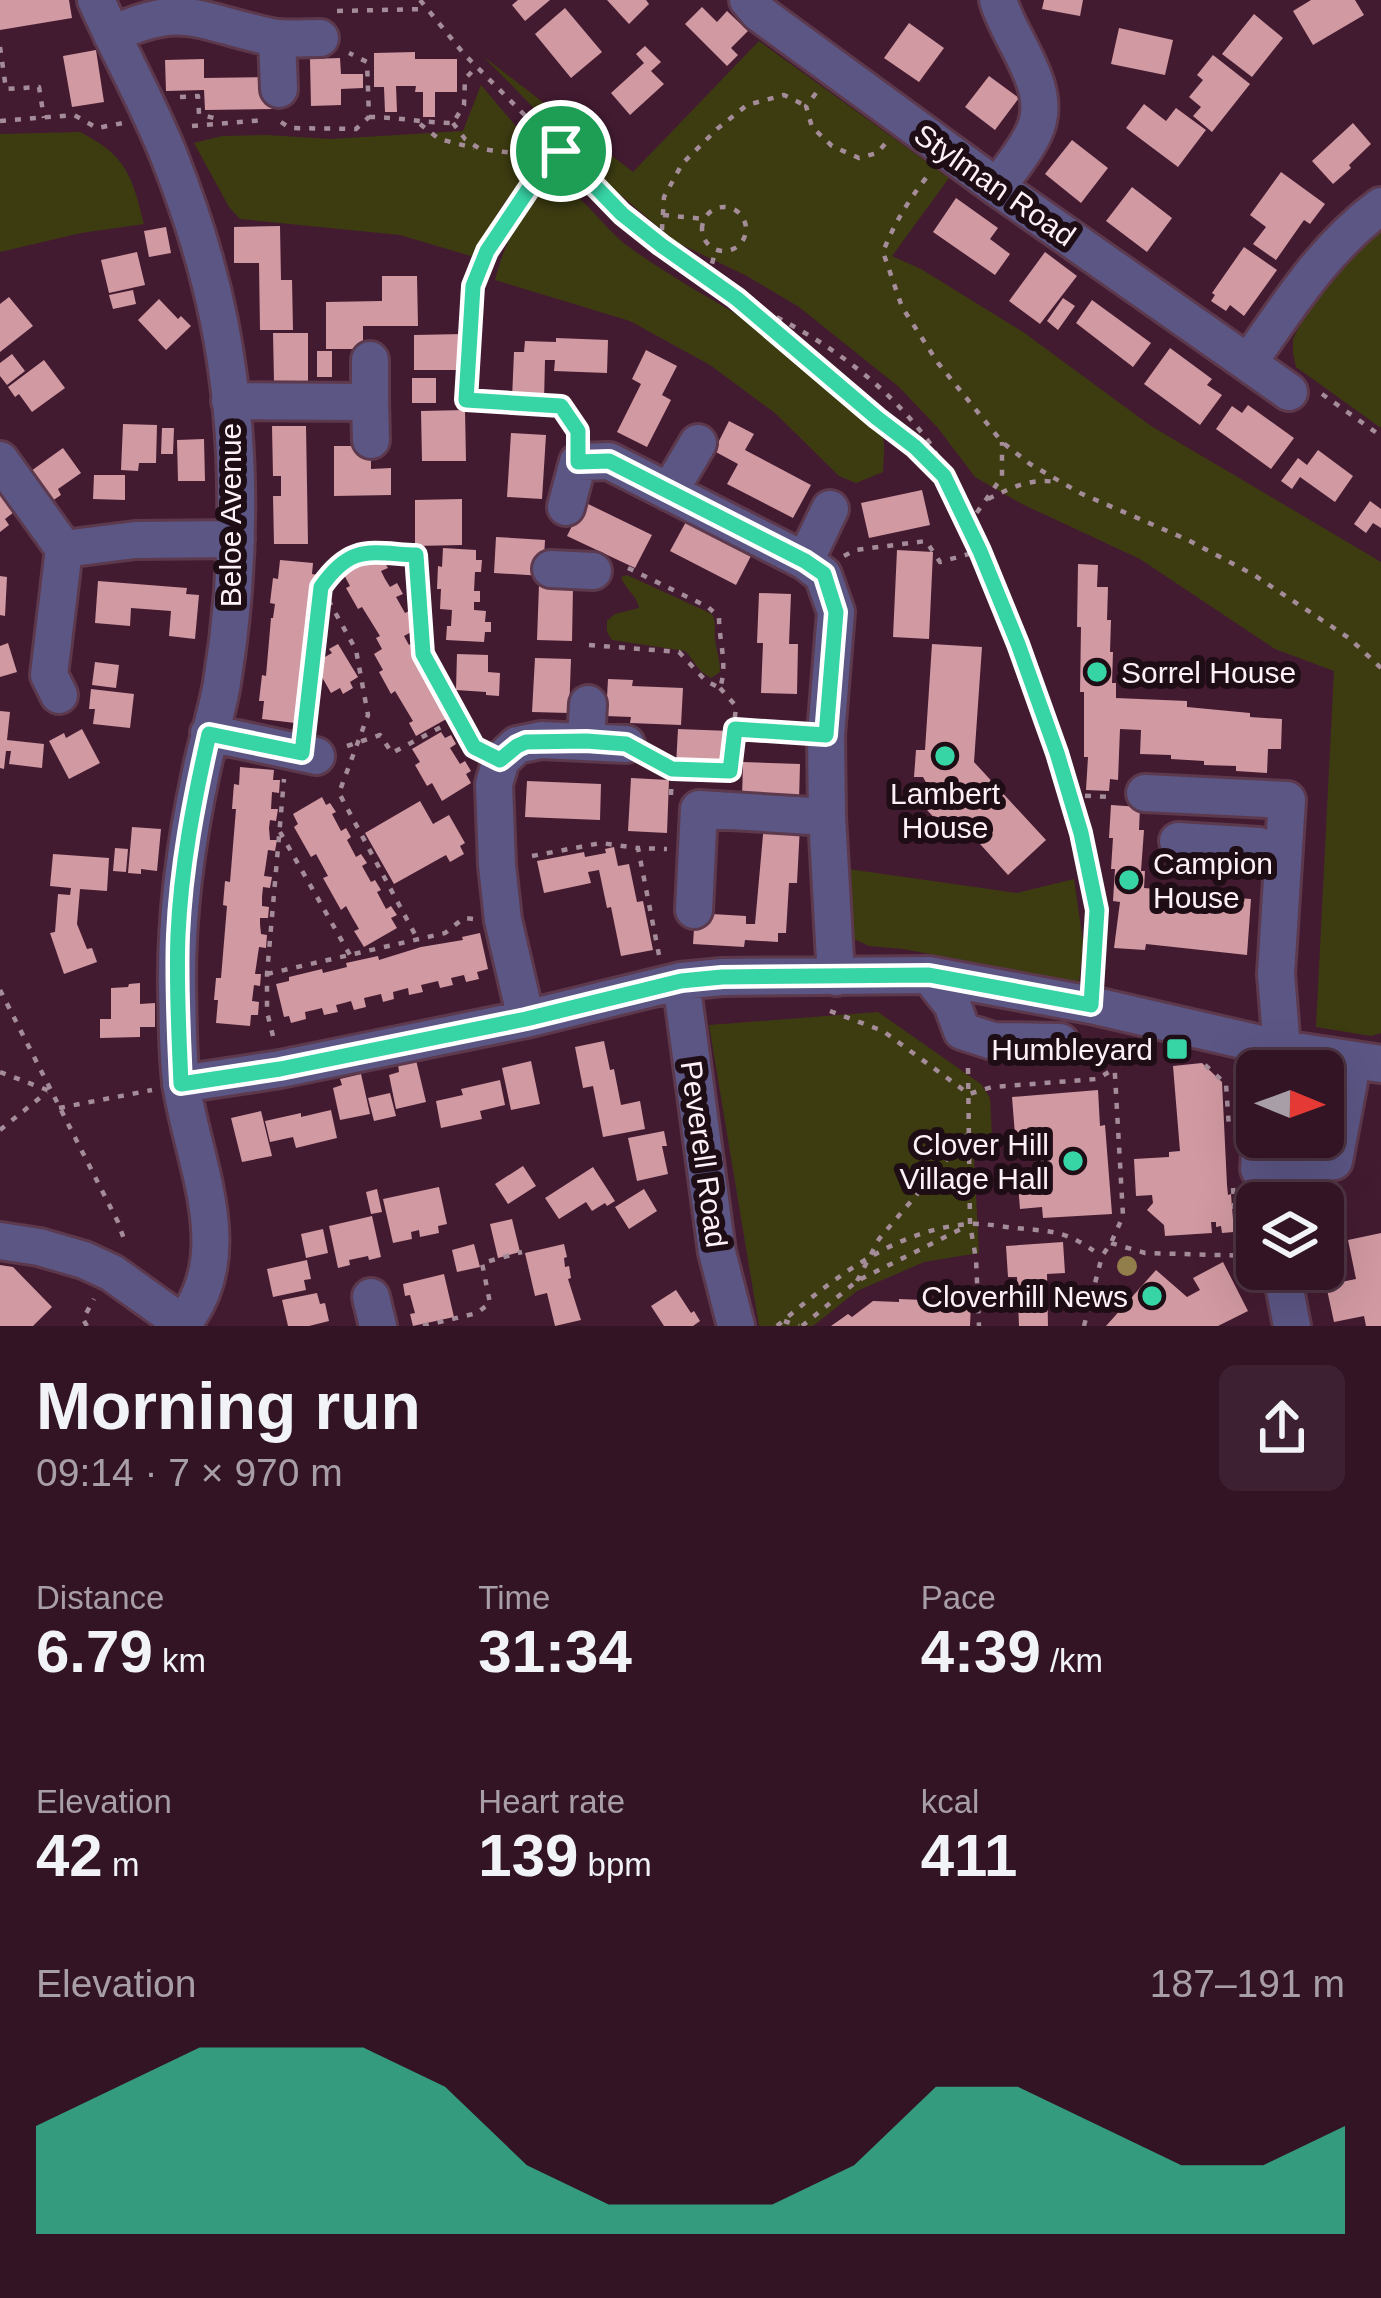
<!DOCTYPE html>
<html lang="en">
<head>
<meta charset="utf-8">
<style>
	:root { --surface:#321425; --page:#3d2132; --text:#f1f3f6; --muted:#a89ea7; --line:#4d3342; --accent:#37d4a6 }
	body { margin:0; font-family:Arial,sans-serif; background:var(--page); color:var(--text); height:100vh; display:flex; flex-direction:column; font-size:45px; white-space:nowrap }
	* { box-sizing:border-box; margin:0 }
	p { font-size:39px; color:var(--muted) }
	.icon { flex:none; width:66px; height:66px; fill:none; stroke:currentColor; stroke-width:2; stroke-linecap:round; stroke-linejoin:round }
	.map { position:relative; height:1326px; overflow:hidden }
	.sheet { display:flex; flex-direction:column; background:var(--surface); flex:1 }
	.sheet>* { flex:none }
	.needle { width:78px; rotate:91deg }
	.fabs { position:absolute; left:1236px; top:1050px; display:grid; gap:24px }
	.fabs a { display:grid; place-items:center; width:108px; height:108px; border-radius:18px; background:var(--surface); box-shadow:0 12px 48px #0002,0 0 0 3px var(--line); font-size:60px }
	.pin { position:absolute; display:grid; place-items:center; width:102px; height:102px; color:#fff; margin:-51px; border:6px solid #fff; border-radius:50%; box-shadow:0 3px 12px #0007 }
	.round { display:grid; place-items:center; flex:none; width:126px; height:126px; border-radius:18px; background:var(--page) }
	.headline { display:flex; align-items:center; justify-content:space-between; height:204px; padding:0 36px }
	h1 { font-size:66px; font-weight:800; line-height:90px }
	.figures { display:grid; grid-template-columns:repeat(3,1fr); gap:18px; height:204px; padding:12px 36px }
	.figures div { display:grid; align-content:center }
	.figures b { font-size:60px; font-weight:800 }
	.figures small { font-size:33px; font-weight:400 }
	.figures p { font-size:33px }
	.chart { height:336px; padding:24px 36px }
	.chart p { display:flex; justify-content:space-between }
	.chart svg { width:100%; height:216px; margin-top:12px; fill:var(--accent); opacity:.7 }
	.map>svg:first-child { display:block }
	.green { fill:#3d3c11 }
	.building { fill:#d199a2 }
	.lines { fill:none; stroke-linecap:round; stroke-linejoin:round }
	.minor-casing { stroke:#5d394d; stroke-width:42 }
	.path { stroke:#a58c99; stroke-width:4.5; stroke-dasharray:6 9; stroke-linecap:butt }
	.minor { stroke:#5b5684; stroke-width:36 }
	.tree { fill:#917e4b }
	.route-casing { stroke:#fff; stroke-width:24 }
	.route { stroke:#37d4a6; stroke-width:15 }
	.poi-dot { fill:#37d4a6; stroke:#1f0d16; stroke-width:4.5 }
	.labels { text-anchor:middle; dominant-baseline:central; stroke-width:12; stroke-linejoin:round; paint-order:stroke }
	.street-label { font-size:30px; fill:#fdf1f6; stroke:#1f0d16 }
	.poi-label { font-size:30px; fill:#fdf1f6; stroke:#1f0d16; text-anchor:end }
</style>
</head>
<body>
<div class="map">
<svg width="1381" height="1326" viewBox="0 0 1381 1326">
	<rect width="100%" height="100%" fill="#431b31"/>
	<path class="green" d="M759,41L949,178L892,256L921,269L1023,332L1151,426L1381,562V1033L1371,1036L1316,1027L1334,671L1275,649L1140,559L1022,504L975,477L938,428L899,387L799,307L747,276L676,242L610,186L483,56L633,172Z
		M481,85L543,158C512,187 492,219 474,257L400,235L240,219L229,207L194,143L222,136L266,135L331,139L463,131Z
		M80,132C127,156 132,176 144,224L81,233L0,252V134Z
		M552,182C584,192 602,228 629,247C704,302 803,341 864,413C869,419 879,428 882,435C886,444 883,461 883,472L856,483L839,476L775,413L710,365L630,321L495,280C506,238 521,213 552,182Z
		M1381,222V428L1296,367L1293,353V339L1303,319L1336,269Z
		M627,575L712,614C717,624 714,628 715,638C716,649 720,659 720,672L711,678C696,670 696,662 685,651L612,640L607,632V621L615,614L639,608C637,595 625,589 621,577Z
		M848,869L1017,893L1074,879L1083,942L1079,982L903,949L869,946L854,939L847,928Z
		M878,1012L981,1084L990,1098L992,1137L973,1139L979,1253L924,1262L857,1291L813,1326H759L709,1025Z"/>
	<path class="building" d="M0,0H69L72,18L0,30Z
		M518,0H550L525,21L512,5Z
		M607,0H646L649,4L629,24Z
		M1044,0H1083L1080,16L1042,9Z
		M1311,0H1355L1364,15L1313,45L1293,11Z
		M702,7L717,22L727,11L748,31L731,48L738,55L727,66L685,24Z
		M565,8L602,52L571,78L535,34Z
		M1254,14L1283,38L1252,77L1222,54Z
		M909,23L944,48L919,82L884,58Z
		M1119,28L1173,40L1165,75L1111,64Z
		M645,46L661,62L651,71L664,84L630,115L611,93L644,63L636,54Z
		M96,50L104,102L72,107L63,56Z
		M415,52V59H457V92H435V117H423V92H415L416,86H396L397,112H385L384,87H374V53Z
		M1213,55L1250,84L1212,132L1193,116L1201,107L1189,97L1203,80L1197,75Z
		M340,58L341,74H363V88L341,89V105L311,106L310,59Z
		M204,59V78L272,77L273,109L205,110L204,90L166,91L165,60Z
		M989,76L1019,98L995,130L965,107Z
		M1144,104L1166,121L1176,108L1206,130L1178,167L1126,128Z
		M1353,123L1371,144L1349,165L1351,168L1333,184L1312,161Z
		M1072,140L1108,168L1081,203L1045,174Z
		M1281,172L1325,204L1310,224L1304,220L1276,260L1253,244L1266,227L1250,215Z
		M1132,187L1172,218L1147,252L1106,221Z
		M956,198L998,228L990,239L1010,254L995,275L933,232Z
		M280,226L281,280H292L293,330H260L259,263H234V227Z
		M166,227L171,253L149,257L144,231Z
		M1244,247L1277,270L1244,316L1230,305L1226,311L1211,301L1215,295L1212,293Z
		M137,252L145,285L109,293L101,260Z
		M1045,252L1077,276L1040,324L1009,301Z
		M382,276H417L418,326H363V349H326V302L382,301Z
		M133,290L136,304L113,309L109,295Z
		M9,297L33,326L0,352V304Z
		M1063,298L1075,306L1058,330L1047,321Z
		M159,299L178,319L181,316L191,326L166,350L138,320Z
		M1092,300L1151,343L1133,367L1076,323Z
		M273,333H308V382H274Z
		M463,334V370H414V335Z
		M556,338L608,340L607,373L554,371L555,360H545L544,401L512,399L514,352H524L525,341L556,342Z
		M1170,348L1212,379L1207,385L1222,395L1200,425L1144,384Z
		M646,350L677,366L662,395L671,400L647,447L617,432L641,384L632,379Z
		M317,351H332V377H317Z
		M12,354L25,371L7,385L0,376V363Z
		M44,360L65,388L32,412L19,394L15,397L8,387Z
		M412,378H436V403H412Z
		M1248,405L1294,438L1271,469L1216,429L1232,406L1242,413Z
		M465,410L466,461H422L421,411Z
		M729,421L754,434L745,450L811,485L793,518L727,484L738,464L714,451Z
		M123,424L157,425L156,463H139L138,471L121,470Z
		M272,426H306L308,544H274L273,496H281V476H273Z
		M162,428H174L173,454H161Z
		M511,433L546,435L542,499L507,497Z
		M204,439L205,481H178L177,440Z
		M334,446H371V469L391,468V495L334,496Z
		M63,448L81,473L58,489L61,495L52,501L31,471Z
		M1318,450L1353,476L1335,502L1300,477L1292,489L1281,481L1298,458L1307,465Z
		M94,475H125V500L93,499Z
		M0,484L18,509L5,519L9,525L0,532Z
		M922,490L930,525L869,538L861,503Z
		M462,499V545L415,546V500Z
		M1370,501L1381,509V528L1373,523L1366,533L1354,524Z
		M584,502L652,535L635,568L567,536Z
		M687,520L752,554L736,585L670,551Z
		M496,537L545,540L543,576L494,573Z
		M443,548L476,550V560H482L481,572H475L474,591H480V602H474V610L486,611L485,622H491V632H485L484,642L446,640L447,626H451L452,610L440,609L441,589H437L438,566L442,567Z
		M897,550L933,552L929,639L893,637Z
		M371,554L375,562L382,558L388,568L381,571L385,579L390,587L397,583L403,594L396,597L405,613L411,610L416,618L410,621L415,630L404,636L409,645L413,642L419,653L414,655L424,672L429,669L434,678L429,681L438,698L443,695L449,704L444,707L450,717L416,736L409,723L413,721L395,691L391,694L379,672L383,670L374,654L382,649L376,638L380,636L362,607L358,609L346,588L350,586L342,571Z
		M280,560L313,563L312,574L318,575L317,586L311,585L308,604L315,605L313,616H307V622L306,633L314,634L312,646L305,645L302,660L301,671L308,672L307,683L300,682L298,701H304L303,713L296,712L295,723L262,719L264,701H259L262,675L266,676L271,618H273L275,604L270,603L273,578L278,579Z
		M1078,564L1098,565L1097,587H1108L1107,620H1111L1110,652H1113L1112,683H1116V698L1187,701V707L1250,713V717L1282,719L1281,749H1268L1267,773L1236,771V766L1204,765V761L1171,759V755L1140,754L1141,730L1120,729L1118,780L1110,779L1109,791L1086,790L1088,757H1084V692H1080L1081,627H1077Z
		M0,576L7,577L5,616L0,615Z
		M98,581L187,588L186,594L199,595L195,639L169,636L171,611L131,608L130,626L95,623Z
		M539,585L573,587L572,641L537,640Z
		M759,593L791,594L789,644H798L797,694L761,693L763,643H757Z
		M8,643L17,672L0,677V646Z
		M338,644L358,677L350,682L353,688L343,694L340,688L331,693L314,663L332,653L329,649Z
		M932,644L982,647L974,762L1046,840L1008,875L962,824L950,835L917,799L929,788L923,777H914L916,750H925Z
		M457,654L488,655V672L500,673L499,696L486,695V692L456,690Z
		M535,658L571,659L569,713L532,712Z
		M95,662L119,665L116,688L92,685Z
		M608,679L633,680L632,686L683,688L681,725L630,723L631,717L606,716Z
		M91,689L134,694L130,728L93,724L95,709H89Z
		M0,711L10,712L7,740L44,744L42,768L9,764L11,751H6L4,769L0,768Z
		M82,729L100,763L69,779L49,741L64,733L66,738Z
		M678,729L730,731L728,768L676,766Z
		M441,732L445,738L451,735L456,744L450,748L460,764L465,761L471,771L466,774L471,783L442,801L432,783L427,786L415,765L420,762L412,749Z
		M743,762L800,764L799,801L742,799Z
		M240,767L274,770L273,780H280L279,793L272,792L271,809H278L276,821L270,820L269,828L270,840H277L275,851L268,850L265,870L264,876L272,877L270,888L263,887L262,897V906L269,907L268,918H260V924L261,934L267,935L266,948L259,947L255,974H261L260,986L254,985L252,1001L259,1002L258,1015H251L250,1026L216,1023L218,1000H214L216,978H221L227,906L223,905L225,881L230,882L236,809H232L233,796L234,784L239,785Z
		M631,778L669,780L667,833L628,831Z
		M527,781L601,784L600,820L525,817Z
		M322,797L326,805L330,803L336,812L332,814L341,831L346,828L351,837L347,840L356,857L361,854L367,863L362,866L371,882L375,880L381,890L377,892L386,909L391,906L397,915L391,918L397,928L364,947L354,931L359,929L352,917L346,906L341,910L323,878L328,876L316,854L311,857L294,827L298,824L293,814Z
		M420,801L433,824L449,815L465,843L460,846L464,854L450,862L446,855L394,884L365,833Z
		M1111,805L1140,807L1139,830H1144L1141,871H1145L1144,888L1182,891L1181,896L1217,898L1216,904L1237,905L1238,898L1251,899L1247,955L1146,944L1145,950L1114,948L1120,902L1113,901L1115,869H1111L1113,838H1109Z
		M764,824L800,826L797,883H789L786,933H778V942L745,940L744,947L693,944L695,913L746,916V924H755Z
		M132,827L161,829L157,871L141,869V874L128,873Z
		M614,847L618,866L629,864L637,902L643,901L653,950L621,956L611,907L607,908L599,870L588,872L591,883L544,893L537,861L584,852L585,857L606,853L605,849Z
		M115,848L128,849L126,872L113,871Z
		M53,854L109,858L107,891L80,889L77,924L87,949L92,948L97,962L64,974L50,933L55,932L58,894L70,895L71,888L50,886Z
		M480,933L488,969L477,972L479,979L466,982L464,975L451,978L453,985L440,988L438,981L421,985L423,992L409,995L408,988L393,992L394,999L383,1002L381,994L364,998L366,1007L354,1010L351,1001L344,1003L336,1005L338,1012L324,1015L322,1008L314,1010L305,1012L306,1019L291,1023L289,1016L284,1017L276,984L289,981V977L322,969L323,973L347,967L346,963L378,956L379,960L421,947L463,940L462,937Z
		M140,983V1004L155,1003V1027H140V1037L100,1038V1019H111V988L128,987L129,984Z
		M604,1041L610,1070L614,1069L621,1105L640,1101L645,1129L603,1137L593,1086L583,1088L575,1047Z
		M416,1060L426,1102L396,1109L389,1075L399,1072L398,1064Z
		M531,1061L540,1104L511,1110L502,1068Z
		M1202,1063L1222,1082L1227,1185L1228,1195L1231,1194L1234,1232L1222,1233L1221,1226L1216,1227V1222H1211L1212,1233L1165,1236L1164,1225L1147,1210L1153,1203L1152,1195L1136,1196L1134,1159L1169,1157V1152L1180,1151L1173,1066Z
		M361,1074L370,1114L340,1120L333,1088L342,1085L340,1079Z
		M500,1080L505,1105L480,1111L482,1119L441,1128L436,1101L463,1095L461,1089Z
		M1098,1090L1100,1126L1105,1125L1112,1214L1043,1218L1042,1207L1020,1209L1018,1184L1040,1182L1039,1169L1038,1153L1019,1145V1135H1015L1012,1097Z
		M390,1093L396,1116L374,1121L368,1098Z
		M331,1110L337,1138L296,1148L293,1137L270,1142L265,1121L301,1113V1117Z
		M261,1111L272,1156L242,1162L231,1118Z
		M664,1131L667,1146H662L668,1174L637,1181L628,1138Z
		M523,1166L536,1186L508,1204L495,1184Z
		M593,1167L615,1201L607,1206L605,1203L592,1211L586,1202L559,1219L545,1198Z
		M439,1187L447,1224L438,1226L439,1233L420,1237L419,1230L411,1232L412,1239L393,1243L383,1199Z
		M377,1189L382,1212L371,1214L366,1192Z
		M644,1189L657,1211L629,1229L615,1207Z
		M1257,1211V1245L1248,1246L1246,1212Z
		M372,1216L381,1257L369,1260L368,1256L349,1260L350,1265L338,1268L329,1226Z
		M512,1219L520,1252L498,1258L490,1224Z
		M323,1229L328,1253L306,1258L301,1234Z
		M1381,1233V1326H1366L1364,1316L1334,1322L1326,1285L1356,1279L1348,1240Z
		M1063,1242L1065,1273L1047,1274L1048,1326H1019L1017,1277H1008L1006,1246Z
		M474,1244L480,1267L457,1272L452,1250Z
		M564,1244L567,1257L564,1258L565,1267L569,1266L571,1278L568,1279L581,1320L555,1326L547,1293L535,1296L525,1253Z
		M307,1260L311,1279L304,1280L306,1290L273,1297L267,1269Z
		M1223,1262L1248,1311L1218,1326H1106L1156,1270L1187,1297L1200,1290L1193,1278Z
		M0,1265L13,1267L52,1307L33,1326H0Z
		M444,1274L454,1317L413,1326L410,1314L415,1313L410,1295L405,1296L403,1284Z
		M676,1290L691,1313L694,1311L700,1321L693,1326H664L651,1306Z
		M317,1293L320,1304L325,1303L329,1321L309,1326H288L282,1300Z
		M899,1299L971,1302L970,1326H831L848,1314L852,1317L873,1301L899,1302Z"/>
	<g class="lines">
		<g class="minor-casing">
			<path id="minor" d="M96,0C119,52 148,103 169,156C190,209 208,266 219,321C242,437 241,567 222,683C217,713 207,742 201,772C186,842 176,915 177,988C178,1020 177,1056 182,1088C194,1164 239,1255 183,1323
				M748,0L759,13L997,187L1248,363C1289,305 1324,248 1381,206
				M112,35C182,0 202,23 271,37C287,40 304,38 320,38
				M277,38L279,89
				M997,187C1009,170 1025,152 1034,132C1055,88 1010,42 998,0
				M370,360V402
				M1248,363L1289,392
				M230,401L370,402L371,440
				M0,460L64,549
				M669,492L698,443
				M566,507L578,462L609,461L805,561L823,575L836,612L826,735L827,817L836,977
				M805,561L830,509
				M551,569L593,571
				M59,695L49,675L64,549L135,540L236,539
				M209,733L316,756
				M586,741L588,704
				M1145,793L1287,800L1276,974L1282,1049L1278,1068
				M1178,841L1259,846
				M694,910L699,809L827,817
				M929,975L952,1004L962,1031L993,1041L1060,1042
				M681,981L717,1252L736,1326
				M526,1019L503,920L497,865L494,784L501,760L517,745L541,740L626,744
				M181,1084L280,1069L526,1019L681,981L722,977L929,975L1091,1005L1282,1049L1381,1064
				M1261,1137L1259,1169L1334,1161L1349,1081L1348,1060
				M0,1241L39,1247L84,1260L112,1273L186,1326
				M1281,1269L1292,1326
				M371,1297L378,1326"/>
		</g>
		<path class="path" d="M420,0L464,54L623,214L661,245L736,298L877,419L915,447L938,471
			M337,11L427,9
			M0,47L6,89L39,87L44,118
			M816,93L806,106L812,127L832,146L859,158L877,153L885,144
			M180,97L198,96L199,114L214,118V124
			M369,117C398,117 424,123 453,123L464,105L465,79L477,66
			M0,121L74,115L97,128L123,123
			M281,122L290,128L356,129L369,117L367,62L349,53
			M453,123L465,139L480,149L555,158
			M420,124L439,139L474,148
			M192,126L265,120
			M561,151L536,178L487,251L473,286L466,400L561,406L578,431
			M926,178C908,201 894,224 883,252L902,307L938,363L1002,442L1030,464L1080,493L1188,540L1254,575L1349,638L1381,668
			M702 229a22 22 0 1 1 44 0a22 22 0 1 1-44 0Z
			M663,215L705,219
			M661,245L664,197L682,164L717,129L747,105L784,95L806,106
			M708,278L716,249
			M736,298C810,330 877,374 926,438C940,455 951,491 962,512C1005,600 1039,693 1067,786C1079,825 1095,871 1097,911C1098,932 1095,955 1094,976
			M1322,394L1381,436
			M988,499C1011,488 1029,478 1056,482
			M968,525L1002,477V442
			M844,556L855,550L926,541L940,562L980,551
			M321,587L356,650L368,715L339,793L418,940
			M589,645L679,652L706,681L720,688C728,664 719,642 719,617L708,607L626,567
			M720,688L736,706L729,778
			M305,721L321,587C350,544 370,552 417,555L423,654L474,747
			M735,729L795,733
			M347,746L380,735L392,753L458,718
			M654,759L672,769L730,771
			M671,795L672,770
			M1070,795L1112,797
			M280,832L350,955
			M532,856L601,843L638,848
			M659,955L638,848L667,849
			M267,974L445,933L464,918L473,919
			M0,990L118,1222L125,1242
			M830,1011L883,1031L969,1094L992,1087L1097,1079L1114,1069
			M273,1036L267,1012V974L284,779
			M1205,1065L1226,1084L1229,1128
			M968,1068L970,1224L976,1259L979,1326
			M0,1072L50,1091
			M59,1108L152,1090
			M0,1130L47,1092
			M1233,1188L1238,1257
			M1111,1243L1145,1253L1254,1256
			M1323,1251L1350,1249
			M857,1281L879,1239L969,1133
			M784,1321L799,1326
			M87,1326L83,1319L94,1299
			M423,1326L477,1313L490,1303L482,1263L522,1252
			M777,1326C831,1280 895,1229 970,1224C985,1223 1001,1227 1016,1228C1057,1232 1067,1231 1101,1256
			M802,1326L857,1281L965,1227
			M1084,1326L1102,1256L1111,1243L1123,1216L1113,1040"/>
		<use href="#minor" class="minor"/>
	</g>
	<circle class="tree" cx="1127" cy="1266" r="10"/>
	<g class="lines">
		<g class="route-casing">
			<path id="route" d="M561,151L622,214L661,245L736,298L877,418L915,447L944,476L980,551L1018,644L1057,753L1081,833L1097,910L1091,1005L929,975L722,977L681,981L526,1019L280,1069L181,1084C179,1035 176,985 178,935C181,867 194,800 209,734L302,753L321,587C351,544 369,553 416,555L423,654L474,747L500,760L517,746L526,742L586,741L626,744L672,769L730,771L735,729L826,735L836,612L824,574L805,561L609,461L578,462V431L561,406L466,400L473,286L487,251L536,178Z"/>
		</g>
		<use href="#route" class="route"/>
	</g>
	<g class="poi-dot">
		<circle cx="1097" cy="672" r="12"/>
		<circle cx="945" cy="756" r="12"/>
		<circle cx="1129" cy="880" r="12"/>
		<rect x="1165" y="1037" width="24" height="24" rx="6"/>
		<circle cx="1073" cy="1161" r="12"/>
		<circle cx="1152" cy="1296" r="12"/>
	</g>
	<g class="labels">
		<g class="street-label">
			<text transform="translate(995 185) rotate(35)">Stylman Road</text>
			<text transform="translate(230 515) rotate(-90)">Beloe Avenue</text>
			<text transform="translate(704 1154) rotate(82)">Peverell Road</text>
		</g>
		<g class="poi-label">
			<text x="1121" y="672" text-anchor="start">Sorrel House</text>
			<text x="945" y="793" text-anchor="middle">Lambert<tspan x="945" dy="34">House</tspan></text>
			<text x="1153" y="863" text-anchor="start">Campion<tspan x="1153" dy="34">House</tspan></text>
			<text x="1153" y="1049">Humbleyard</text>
			<text x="1049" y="1144">Clover Hill<tspan x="1049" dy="34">Village Hall</tspan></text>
			<text x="1128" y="1296">Cloverhill News</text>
		</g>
	</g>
</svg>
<div class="fabs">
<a><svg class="needle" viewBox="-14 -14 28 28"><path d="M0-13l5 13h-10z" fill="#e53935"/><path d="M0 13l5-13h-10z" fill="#a89ea7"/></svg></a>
<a><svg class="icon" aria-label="layers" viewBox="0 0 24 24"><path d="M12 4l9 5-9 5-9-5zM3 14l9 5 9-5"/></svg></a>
</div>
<div class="pin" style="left:561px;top:151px;background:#1e9e55"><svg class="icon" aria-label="arrive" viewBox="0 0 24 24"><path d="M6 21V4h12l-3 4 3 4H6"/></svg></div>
</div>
<section class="sheet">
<div class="headline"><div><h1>Morning run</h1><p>09:14 · 7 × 970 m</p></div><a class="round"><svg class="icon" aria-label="share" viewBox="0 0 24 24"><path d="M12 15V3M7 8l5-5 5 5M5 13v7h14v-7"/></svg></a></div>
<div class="figures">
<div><p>Distance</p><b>6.79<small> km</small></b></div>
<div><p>Time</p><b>31:34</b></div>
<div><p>Pace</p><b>4:39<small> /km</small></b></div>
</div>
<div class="figures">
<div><p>Elevation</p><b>42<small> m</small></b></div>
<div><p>Heart rate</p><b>139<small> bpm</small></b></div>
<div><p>kcal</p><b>411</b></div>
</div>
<div class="chart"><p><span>Elevation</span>187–191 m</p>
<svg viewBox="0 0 160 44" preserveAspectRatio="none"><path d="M0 44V22L10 14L20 6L30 6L40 6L50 14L60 30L70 38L80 38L90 38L100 30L110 14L120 14L130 22L140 30L150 30L160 22V44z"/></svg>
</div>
</section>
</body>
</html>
